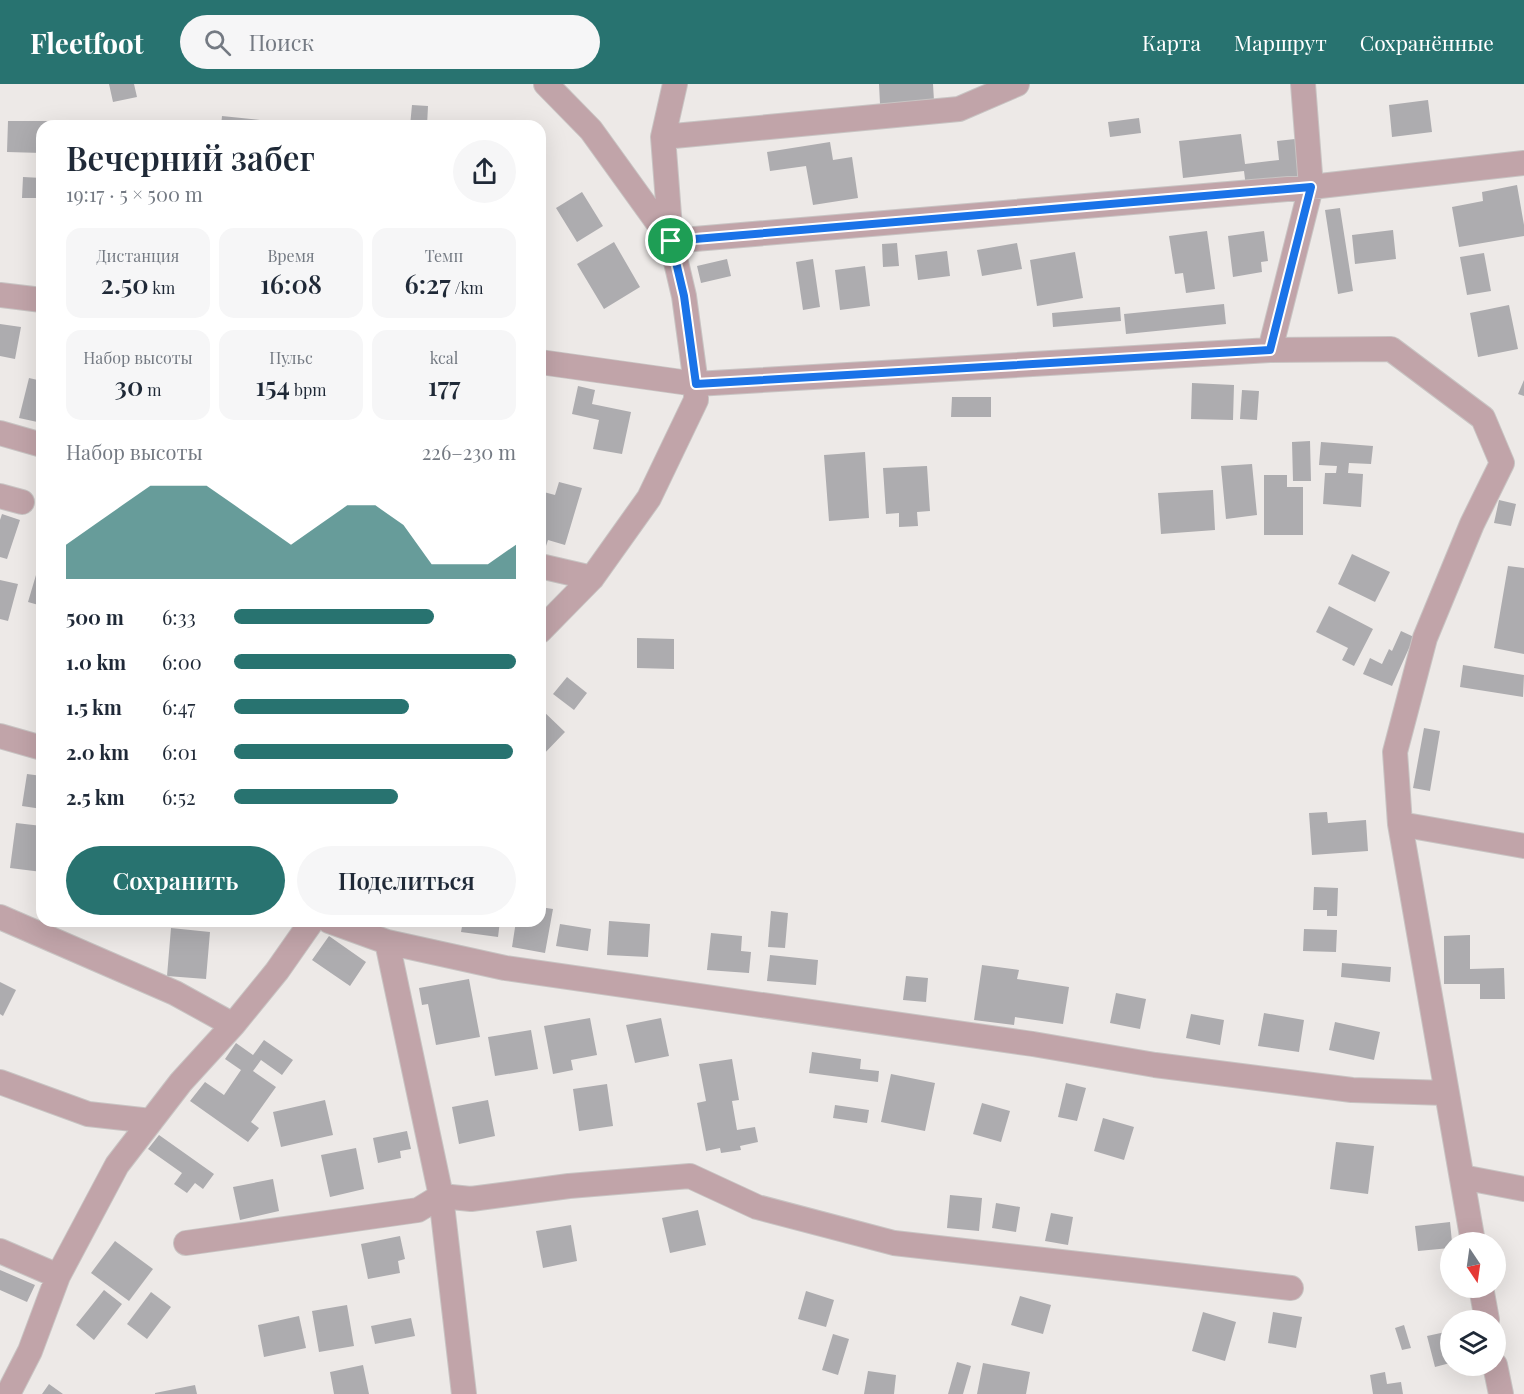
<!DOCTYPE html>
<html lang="ru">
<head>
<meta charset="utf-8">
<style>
	:root { --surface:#fff; --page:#f6f6f7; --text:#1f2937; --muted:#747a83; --accent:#287370 }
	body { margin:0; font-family:"Playfair Display",serif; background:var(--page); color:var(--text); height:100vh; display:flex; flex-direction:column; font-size:22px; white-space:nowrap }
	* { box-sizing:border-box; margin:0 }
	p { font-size:20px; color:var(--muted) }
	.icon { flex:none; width:33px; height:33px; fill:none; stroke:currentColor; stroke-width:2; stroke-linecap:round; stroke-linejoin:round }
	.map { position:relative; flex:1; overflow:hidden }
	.panel { position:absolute; left:36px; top:36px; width:510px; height:807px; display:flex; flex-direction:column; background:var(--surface); border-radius:18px; box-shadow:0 6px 24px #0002 }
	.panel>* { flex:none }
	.needle { width:39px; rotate:167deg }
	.tools { position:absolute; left:1440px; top:1148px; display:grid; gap:12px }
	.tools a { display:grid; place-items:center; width:66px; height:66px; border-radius:50%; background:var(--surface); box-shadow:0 6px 24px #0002; font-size:30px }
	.pin { position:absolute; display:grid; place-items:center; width:51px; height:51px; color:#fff; margin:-26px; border:3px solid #fff; border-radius:50%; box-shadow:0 2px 6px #0007 }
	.round { display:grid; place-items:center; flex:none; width:63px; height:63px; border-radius:32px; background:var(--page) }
	.overview { display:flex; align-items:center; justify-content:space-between; height:102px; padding:0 30px }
	h1 { font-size:33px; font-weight:600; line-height:45px }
	.figures { display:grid; grid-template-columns:repeat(3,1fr); gap:9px; height:102px; padding:6px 30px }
	.figures div { display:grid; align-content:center; border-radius:15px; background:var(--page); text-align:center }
	.figures b { font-size:26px; font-weight:600 }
	.figures small { font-size:16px; font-weight:400 }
	.figures p { font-size:16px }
	.chart { height:168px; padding:12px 30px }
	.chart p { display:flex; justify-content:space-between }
	.chart svg { width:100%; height:108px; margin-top:6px; fill:var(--accent); opacity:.7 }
	.primary-button { display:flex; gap:12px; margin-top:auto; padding:12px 30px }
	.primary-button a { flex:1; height:69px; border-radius:36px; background:var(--accent); color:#fff; font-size:24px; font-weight:600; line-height:69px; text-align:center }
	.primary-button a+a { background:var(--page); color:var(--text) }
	ul { padding:0 30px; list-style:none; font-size:20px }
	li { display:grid; grid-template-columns:96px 72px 1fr; align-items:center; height:45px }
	li i { height:15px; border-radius:8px; background:var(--accent) }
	header { display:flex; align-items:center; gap:36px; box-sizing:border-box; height:84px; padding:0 30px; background:var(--accent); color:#fff }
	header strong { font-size:28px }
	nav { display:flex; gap:33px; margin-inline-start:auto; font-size:21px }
	.search { width:420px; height:54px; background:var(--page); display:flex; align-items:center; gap:15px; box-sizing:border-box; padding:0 21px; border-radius:33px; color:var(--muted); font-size:22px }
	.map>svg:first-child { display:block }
	.building { fill:#adacaf }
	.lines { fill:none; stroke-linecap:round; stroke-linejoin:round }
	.minor-casing { stroke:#c8c4c3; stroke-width:26 }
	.minor { stroke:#c1a4a9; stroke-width:24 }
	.route-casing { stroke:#fff; stroke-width:12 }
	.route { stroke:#1a73e8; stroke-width:8 }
</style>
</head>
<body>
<header>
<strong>Fleetfoot</strong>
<div class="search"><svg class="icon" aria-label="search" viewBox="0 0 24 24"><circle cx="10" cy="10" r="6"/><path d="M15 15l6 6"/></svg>Поиск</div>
<nav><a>Карта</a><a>Маршрут</a><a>Сохранённые</a></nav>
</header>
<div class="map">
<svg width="1524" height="1310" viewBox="0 0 1524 1310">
	<rect width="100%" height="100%" fill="#ede9e7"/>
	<path class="building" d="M109,0H134L137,13L113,18Z
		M879,0H933L934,17L880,20Z
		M1428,16L1432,48L1392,53L1389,21Z
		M412,21L428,22L427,42H410Z
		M222,32L260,36V42H221Z
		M1139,34L1141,49L1110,53L1108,38Z
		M8,37H54V42H42V69L7,68Z
		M1241,50L1245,80L1279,76L1277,57L1295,55L1300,96L1246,103L1244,87L1183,94L1179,57Z
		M830,58L833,76L852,73L858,114L813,121L806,82L770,87L767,68Z
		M23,93L42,94V114H22Z
		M1517,101L1524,141V152L1459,163L1452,123L1483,117L1482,108Z
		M582,108L603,142L577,158L556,124Z
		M1340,124L1353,207L1338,210L1325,126Z
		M1393,146L1396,175L1355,180L1352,151Z
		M1207,147L1215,205L1186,209L1183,189L1175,190L1169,152Z
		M1264,147L1268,177L1261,178L1262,188L1233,193L1228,152Z
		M614,158L640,203L604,225L577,180Z
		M897,159L899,182L883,183L882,160Z
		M1017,159L1022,185L982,192L977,166Z
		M947,167L950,192L918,196L915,171Z
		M1075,168L1083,214L1037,222L1030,176Z
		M1484,169L1491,207L1467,211L1460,173Z
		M727,175L731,192L701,199L697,182Z
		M813,175L820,223L803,226L796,178Z
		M865,182L870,222L840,226L835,186Z
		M1224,220L1226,240L1126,250L1124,230Z
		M1509,221L1518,265L1478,273L1470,229Z
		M1120,223L1121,237L1053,243L1052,229Z
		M0,240L21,243L15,275L0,272Z
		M29,294L42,297V339L19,334Z
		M1524,296V312L1518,310Z
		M1192,299L1234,301L1233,336L1191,335Z
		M578,302L595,306L592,320L631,328L622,370L593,365L599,336L572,330Z
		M1242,306L1259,307L1257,336L1240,335Z
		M952,313H991V333H951Z
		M1310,357L1311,397H1293L1292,358Z
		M1321,358L1373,362L1371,380L1349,379L1348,389L1363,390L1361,423L1323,420L1325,389H1336L1337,382L1319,381Z
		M865,368L869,434L829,437L824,371Z
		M1252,380L1257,431L1226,435L1221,382Z
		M927,382L930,427L917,428L918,442L899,443V429L886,430L883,384Z
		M1264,391H1287V403H1303V451H1264Z
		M559,398L582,404L565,461L548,456L543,471L540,470V407L555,411Z
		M1213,406L1215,446L1161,450L1158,409Z
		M1499,416L1516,420L1511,442L1494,439Z
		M2,430L20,436L7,475L0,473V436Z
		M1352,470L1390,488L1375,518L1338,500Z
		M1508,482L1524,484V570L1494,564Z
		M36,491L42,493V522L28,518Z
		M0,496L18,500L8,537L0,535Z
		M1329,522L1373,545L1354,582L1342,576L1348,564L1316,548Z
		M1401,547L1414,553L1392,602L1363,590L1370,574L1382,580L1389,565L1392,567Z
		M637,554L674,555V585L637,584Z
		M1463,581L1524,591L1523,613L1460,603Z
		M567,593L587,609L574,626L553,610Z
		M540,624L565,648L540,674Z
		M1424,644L1440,647L1430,707L1413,704Z
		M27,690L42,692V725L22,722Z
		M1327,728L1328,739L1366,736L1368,767L1312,771L1309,729Z
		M16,739L42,742V788L10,784Z
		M1314,803L1338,804L1337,832H1327V826H1313Z
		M540,823L553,825L545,869L512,863L516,837H540Z
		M771,827L788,829L785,864L768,863Z
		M408,837H426V841L408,838Z
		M463,837H500L498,853L461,848Z
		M609,837L650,840L648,873L607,871Z
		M560,840L591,845L588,867L556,862Z
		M171,844L210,848L206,895L167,892Z
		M1304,845L1337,846L1336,868L1303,867Z
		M711,849L742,852L741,867L751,868L749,889L707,886Z
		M1470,851V885L1504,884L1505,915H1480V900H1444V852Z
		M329,852L366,878L350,902L312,876Z
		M770,871L818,876L816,901L767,897Z
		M1342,879L1391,883L1390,898L1341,893Z
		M982,881L1019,886L1017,895L1069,903L1063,940L1015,933L1014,941L974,936Z
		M906,892L928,894L926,918L903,916Z
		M469,895L480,953L436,961L428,920L422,921L419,904Z
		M0,898L16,906L3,932L0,930Z
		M1116,909L1146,915L1140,945L1110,939Z
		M1264,929L1304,936L1299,968L1258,962Z
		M1191,930L1224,936L1220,961L1186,954Z
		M590,934L597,971L571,976L573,986L553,990L544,942Z
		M661,934L669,972L635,979L626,941Z
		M1335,938L1380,948L1374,976L1329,966Z
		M531,946L538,985L495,992L488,953Z
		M264,956L293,976L282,991L261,976L253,987L276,1003L251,1038L259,1044L248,1058L190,1017L205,998L224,1011L241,986L225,975L236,959L253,971Z
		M812,968L861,975L860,985L879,987L878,998L809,989Z
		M732,975L739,1016L732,1017L737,1046L755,1043L758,1058L740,1062L741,1066L721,1069L720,1064L706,1067L697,1019L706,1017L699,980Z
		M891,990L935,999L925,1047L881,1038Z
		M1066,999L1086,1004L1077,1037L1058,1033Z
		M607,1000L613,1042L579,1047L573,1005Z
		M325,1016L333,1051L281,1063L273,1028Z
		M488,1016L495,1052L459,1060L452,1023Z
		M982,1019L1010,1027L1001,1058L973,1050Z
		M835,1021L869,1026L867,1039L833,1034Z
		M1103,1034L1134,1043L1124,1076L1094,1067Z
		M407,1047L411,1065L400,1067L401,1074L378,1079L373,1054Z
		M159,1051L214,1090L203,1105L195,1099L187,1109L174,1100L182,1089L148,1065Z
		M1336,1058L1374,1062L1368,1110L1330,1105Z
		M356,1064L364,1105L330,1113L321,1071Z
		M273,1095L279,1127L240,1136L233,1103Z
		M950,1111L982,1114L979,1147L947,1144Z
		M996,1119L1020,1123L1016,1148L992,1144Z
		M698,1126L706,1161L670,1169L662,1134Z
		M1051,1129L1073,1133L1068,1161L1045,1157Z
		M1450,1138L1452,1158H1450V1164L1418,1167L1415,1142Z
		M571,1141L577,1177L543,1184L536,1147Z
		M400,1152L405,1175L398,1177L400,1189L368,1195L361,1160Z
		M115,1157L153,1185L129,1217L91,1189Z
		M0,1186L35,1201L27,1218L0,1206Z
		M104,1206L122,1220L94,1256L76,1241Z
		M806,1207L834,1216L826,1243L798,1235Z
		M151,1208L171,1223L147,1255L127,1240Z
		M1020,1212L1051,1221L1043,1250L1011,1241Z
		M347,1221L354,1262L319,1268L312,1227Z
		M1203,1228L1236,1238L1225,1277L1192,1267Z
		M1273,1228L1302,1233L1296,1264L1268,1259Z
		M299,1232L306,1264L264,1273L258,1241Z
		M411,1234L415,1252L375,1260L371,1242Z
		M1404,1241L1411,1264L1402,1266L1395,1244Z
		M1450,1247V1279L1435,1283L1427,1252Z
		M833,1250L849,1255L838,1291L822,1286Z
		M957,1278L971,1282L963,1310H948Z
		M983,1279L1030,1288L1026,1310H977Z
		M363,1281L369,1310H334L330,1288Z
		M868,1287L896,1291L894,1310H864Z
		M1385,1288L1387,1300L1401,1298L1403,1310H1373L1370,1291Z
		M49,1300L63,1310H42Z
		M195,1301L197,1310H155V1309Z"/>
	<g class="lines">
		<g class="minor-casing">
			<path id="minor" d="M675,0L663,53L671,157L1311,103L1524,79
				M663,53L959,25L1017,0
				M0,211L42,216
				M1270,266L1311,103L1303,0
				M540,278L696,300L1270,266L1391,265L1483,334L1502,379L1472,440L1425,554L1395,668L1400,740L1473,1158
				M0,349L42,361
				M0,412L22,418
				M540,482L592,494
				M540,547L592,494L649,414L696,316V300L684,212L671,157L591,46L546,0
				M0,652L42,664
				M1400,740L1524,762
				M0,833L175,909L233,941
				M329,837L387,858L505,884L1033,960L1155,981L1352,1006L1446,1009
				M0,998L88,1030L151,1037
				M1462,1093L1524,1105
				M186,1159L418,1126L441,1112L387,858
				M0,1167L58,1192
				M1481,1203L1487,1236
				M1495,1281L1501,1310
				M8,1310L30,1267L58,1192L117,1081L181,998L233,941L277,887L312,837
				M464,1310L441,1112L471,1115L569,1102L690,1092L757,1123L894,1159L1291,1204"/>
		</g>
		<use href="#minor" class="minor"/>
	</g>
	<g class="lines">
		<g class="route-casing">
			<path id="route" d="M1311,103L1270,266L696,300L684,212L671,157Z"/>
		</g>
		<use href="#route" class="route"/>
	</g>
</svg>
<div class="tools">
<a><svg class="needle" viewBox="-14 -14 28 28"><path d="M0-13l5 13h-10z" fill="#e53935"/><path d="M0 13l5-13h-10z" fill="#747a83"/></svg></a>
<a><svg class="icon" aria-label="layers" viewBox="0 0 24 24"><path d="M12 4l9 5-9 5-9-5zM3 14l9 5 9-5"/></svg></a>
</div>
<div class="pin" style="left:671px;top:157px;background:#1e9e55"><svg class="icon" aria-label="arrive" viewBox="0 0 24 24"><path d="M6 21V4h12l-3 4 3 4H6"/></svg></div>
<section class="panel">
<div class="overview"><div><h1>Вечерний забег</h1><p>19:17 · 5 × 500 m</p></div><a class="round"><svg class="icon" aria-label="share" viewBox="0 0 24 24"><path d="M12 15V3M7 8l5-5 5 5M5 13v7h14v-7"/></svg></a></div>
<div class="figures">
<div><p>Дистанция</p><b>2.50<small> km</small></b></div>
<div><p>Время</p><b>16:08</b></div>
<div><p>Темп</p><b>6:27<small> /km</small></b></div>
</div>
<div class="figures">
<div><p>Набор высоты</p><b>30<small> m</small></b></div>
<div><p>Пульс</p><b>154<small> bpm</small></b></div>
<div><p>kcal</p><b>177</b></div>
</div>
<div class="chart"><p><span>Набор высоты</span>226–230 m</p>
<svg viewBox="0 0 160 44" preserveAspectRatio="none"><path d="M0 44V30L10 22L20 14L30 6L40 6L50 6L60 14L70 22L80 30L90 22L100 14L110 14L120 22L130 38L140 38L150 38L160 30V44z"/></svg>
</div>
<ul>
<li><b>500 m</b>6:33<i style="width:71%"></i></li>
<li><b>1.0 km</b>6:00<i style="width:100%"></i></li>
<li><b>1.5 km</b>6:47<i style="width:62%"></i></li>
<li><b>2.0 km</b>6:01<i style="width:99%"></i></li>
<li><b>2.5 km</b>6:52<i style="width:58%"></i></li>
</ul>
<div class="primary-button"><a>Сохранить</a><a>Поделиться</a></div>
</section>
</div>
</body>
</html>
